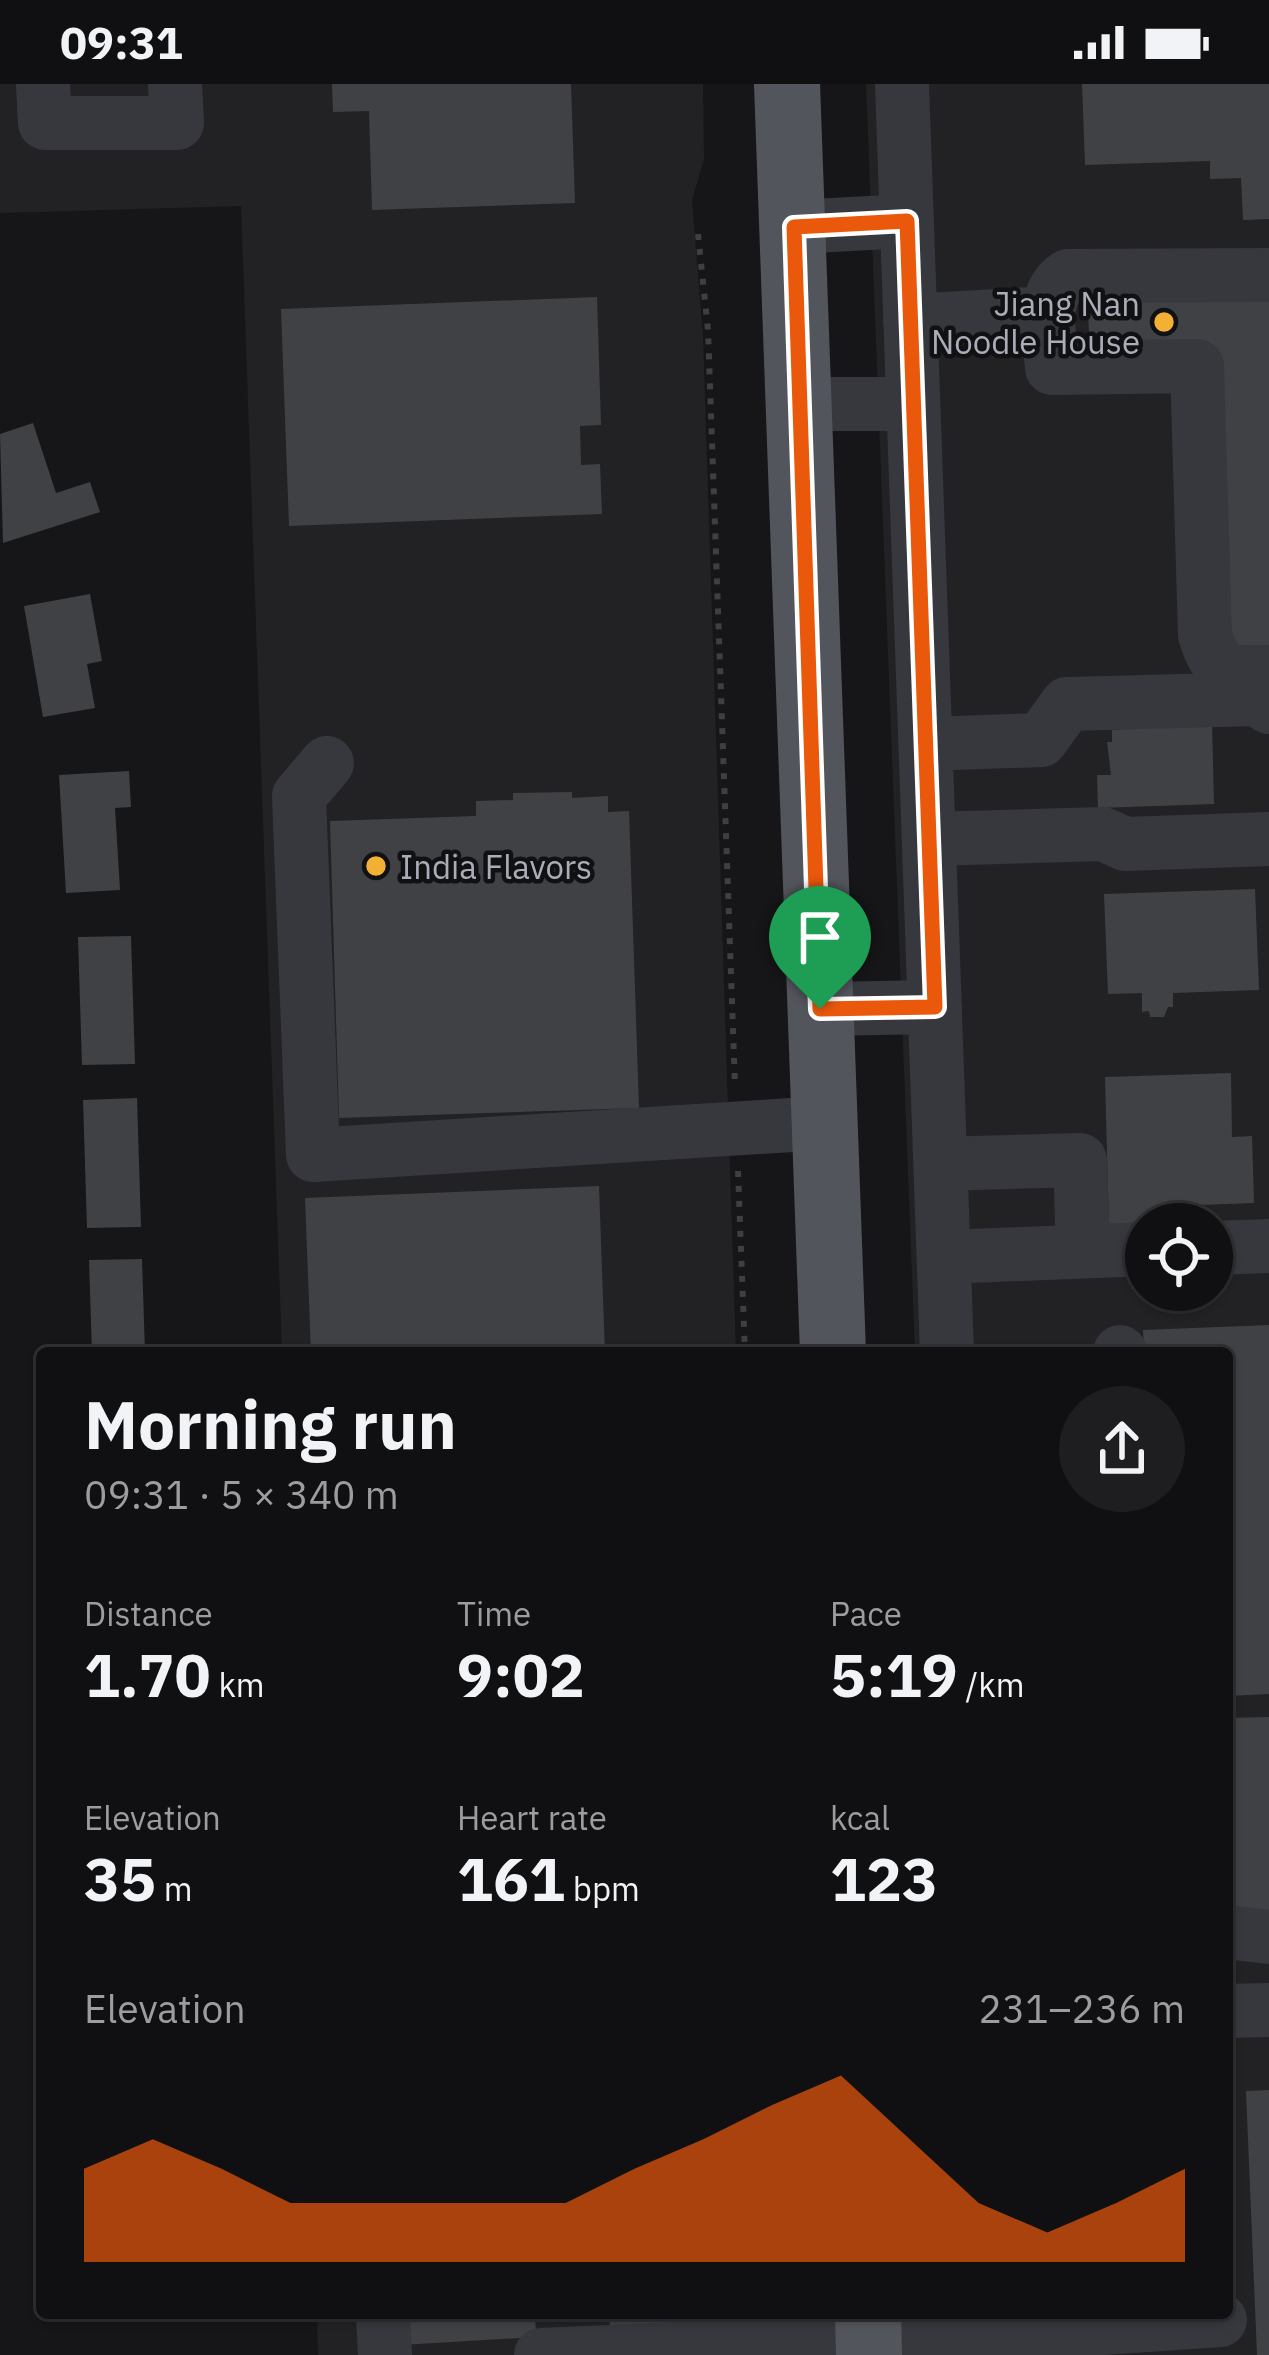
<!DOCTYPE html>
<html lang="en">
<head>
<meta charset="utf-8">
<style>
	:root { --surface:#101012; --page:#1e1e20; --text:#f1f3f6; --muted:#9c9d9f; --line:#303032; --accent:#ea580c }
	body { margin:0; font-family:"IBM Plex Sans",sans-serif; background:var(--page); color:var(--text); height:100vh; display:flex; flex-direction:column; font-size:45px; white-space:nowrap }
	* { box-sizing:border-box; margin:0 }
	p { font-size:39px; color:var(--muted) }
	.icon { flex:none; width:66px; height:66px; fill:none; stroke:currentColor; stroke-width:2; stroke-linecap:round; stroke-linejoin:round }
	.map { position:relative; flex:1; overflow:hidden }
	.panel { position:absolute; left:36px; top:1263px; width:1197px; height:972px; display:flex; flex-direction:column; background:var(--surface); border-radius:12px; box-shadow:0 3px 9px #0004,0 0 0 3px var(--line) }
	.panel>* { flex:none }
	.controls { position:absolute; left:1125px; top:1119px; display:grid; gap:24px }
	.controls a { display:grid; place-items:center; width:108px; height:108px; border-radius:50%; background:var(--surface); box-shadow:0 3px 9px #0004,0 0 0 3px var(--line); font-size:60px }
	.pin { position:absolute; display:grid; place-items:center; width:102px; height:102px; color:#fff; margin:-123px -51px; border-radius:50% 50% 50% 0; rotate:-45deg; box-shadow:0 0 12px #0007 }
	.pin .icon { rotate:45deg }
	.round { display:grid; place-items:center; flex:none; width:126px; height:126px; border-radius:63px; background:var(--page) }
	.overview { display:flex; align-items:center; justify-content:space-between; height:204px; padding:0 48px }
	h1 { font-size:66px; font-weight:800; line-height:90px }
	.stats { display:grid; grid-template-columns:repeat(3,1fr); gap:18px; height:204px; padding:12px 48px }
	.stats div { display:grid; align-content:center }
	.stats b { font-size:60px; font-weight:800 }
	.stats small { font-size:33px; font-weight:400 }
	.stats p { font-size:33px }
	.chart { height:336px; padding:24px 48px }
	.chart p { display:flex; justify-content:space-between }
	.chart svg { width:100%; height:216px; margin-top:12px; fill:var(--accent); opacity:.7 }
	.status { display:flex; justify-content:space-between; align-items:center; height:84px; padding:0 60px; background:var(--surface); direction:ltr }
	.status svg { height:33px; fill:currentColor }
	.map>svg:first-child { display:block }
	.built { fill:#222225; fill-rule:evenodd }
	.building { fill:#404145 }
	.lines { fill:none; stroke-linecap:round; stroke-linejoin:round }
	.path { stroke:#3d3f44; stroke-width:6; stroke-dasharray:6 9; stroke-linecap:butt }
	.minor { stroke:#37383d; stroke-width:54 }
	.major { stroke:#53555c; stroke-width:66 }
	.route-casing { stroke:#fff; stroke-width:24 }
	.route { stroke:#ea580c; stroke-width:15 }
	.poi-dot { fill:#f2b134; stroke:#111113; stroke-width:4.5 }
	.labels { text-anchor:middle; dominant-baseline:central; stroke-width:9; stroke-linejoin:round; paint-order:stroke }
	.poi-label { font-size:33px; fill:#a8adb8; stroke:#111113; text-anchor:end }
</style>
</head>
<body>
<div class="status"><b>09:31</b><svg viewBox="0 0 49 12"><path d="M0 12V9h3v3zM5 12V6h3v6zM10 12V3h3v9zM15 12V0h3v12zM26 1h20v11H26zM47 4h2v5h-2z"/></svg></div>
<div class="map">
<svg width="1269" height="2271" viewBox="0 0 1269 2271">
	<rect width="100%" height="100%" fill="#161618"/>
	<path class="built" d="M0,0H703L704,75L692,116L703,252L736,1269H282L241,122L0,129Z
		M866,0H1269V2271H952L1227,2229V1269H915ZM1146,1140H1212V1206H1146Z
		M317,2229H772L773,2271H318Z"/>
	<path class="building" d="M332,0H571L575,119L372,126L369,27L333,28Z
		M1082,0H1269V135L1243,136L1241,94L1210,95V77L1085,81Z
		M1269,202V574L1232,582L1219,267L1090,272L1087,205Z
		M597,213L601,341L580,342L581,381L600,380L602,430L289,442L281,225Z
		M33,339L56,409L90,398L100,428L3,459L0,350Z
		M90,510L102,577L87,580L95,624L43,633L24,522Z
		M1212,637L1214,720L1098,724L1097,691H1111L1107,658H1112V646H1119V640Z
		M129,687L131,723L115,724L120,806L66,809L59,691Z
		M572,708V714L608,712V728L629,727L639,1024L339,1034L330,737L476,732V717L513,716V709Z
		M1255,805L1259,906L1173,909V923H1168L1164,933H1150L1149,927L1142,928V909L1108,910L1104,810Z
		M131,852L135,980L82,981L78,853Z
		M1231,989L1232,1053L1252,1052L1254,1119L1172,1122V1140L1109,1144L1105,993Z
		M137,1014L141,1143L87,1144L83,1016Z
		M599,1102L605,1269H311L305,1114Z
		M142,1175L145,1269H92L89,1176Z
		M1269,1241V1610L1227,1612V1269H1144L1143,1246Z
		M1269,1633V1831L1227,1832V1634Z
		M1269,2006V2271H1257L1246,2007Z
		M399,2229H535L536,2253L401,2261Z
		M609,2229H699L700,2240L610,2245Z"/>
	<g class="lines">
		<path class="path" d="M698,150L708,246L735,1002
			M738,1087L745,1269"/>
		<path class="minor" d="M43,0L45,39H177L175,0
			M902,0L947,1269
			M794,143L907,137
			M1269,191L1068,192C1039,210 1050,255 1052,284L1197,282L1205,551C1217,591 1231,589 1269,588
			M910,237L1048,229
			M798,320H913
			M926,660L1041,656L1067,620L1257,615L1269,623
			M327,679L299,712L313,1071L824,1039
			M929,755L1103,750L1125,760L1269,755
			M820,925L935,923
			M941,1080L1080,1076L1083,1167
			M1212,1164L1269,1162
			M944,1173L1146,1165
			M1120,1268V1269
			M1227,1848L1269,1853
			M1227,1927L1269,1926
			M383,2229L385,2271
			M1031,2249L1220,2236
			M541,2271L1031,2249L1030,2229"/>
		<path class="major" d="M787,0L833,1269
			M868,2229L869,2271"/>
	</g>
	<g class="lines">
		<g class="route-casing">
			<path id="route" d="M907,137L935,923L820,925L794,143Z"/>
		</g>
		<use href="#route" class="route"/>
	</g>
	<g class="poi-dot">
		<circle cx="1164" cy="238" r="12"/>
		<circle cx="376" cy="782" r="12"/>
	</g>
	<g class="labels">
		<g class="poi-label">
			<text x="1140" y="219">Jiang Nan<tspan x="1140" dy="38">Noodle House</tspan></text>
			<text x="400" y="782" text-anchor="start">India Flavors</text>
		</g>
	</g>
</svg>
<div class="controls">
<a><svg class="icon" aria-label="locate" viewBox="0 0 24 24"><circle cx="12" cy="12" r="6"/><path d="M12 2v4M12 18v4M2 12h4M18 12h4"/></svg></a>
</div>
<div class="pin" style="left:820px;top:925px;background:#1e9e55"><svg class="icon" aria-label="arrive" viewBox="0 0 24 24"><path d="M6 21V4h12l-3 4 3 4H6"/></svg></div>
<section class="panel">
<div class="overview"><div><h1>Morning run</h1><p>09:31 · 5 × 340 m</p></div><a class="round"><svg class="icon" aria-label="share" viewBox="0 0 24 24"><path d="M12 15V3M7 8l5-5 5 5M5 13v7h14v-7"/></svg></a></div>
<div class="stats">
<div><p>Distance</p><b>1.70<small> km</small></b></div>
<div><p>Time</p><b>9:02</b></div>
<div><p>Pace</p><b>5:19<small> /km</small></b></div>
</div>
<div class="stats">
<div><p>Elevation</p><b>35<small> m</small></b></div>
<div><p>Heart rate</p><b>161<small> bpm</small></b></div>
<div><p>kcal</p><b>123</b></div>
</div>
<div class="chart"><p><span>Elevation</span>231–236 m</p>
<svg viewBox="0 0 160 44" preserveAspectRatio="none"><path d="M0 44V25L10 19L20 25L30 32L40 32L50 32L60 32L70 32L80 25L90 19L100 12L110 6L120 19L130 32L140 38L150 32L160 25V44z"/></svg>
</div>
</section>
</div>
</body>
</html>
